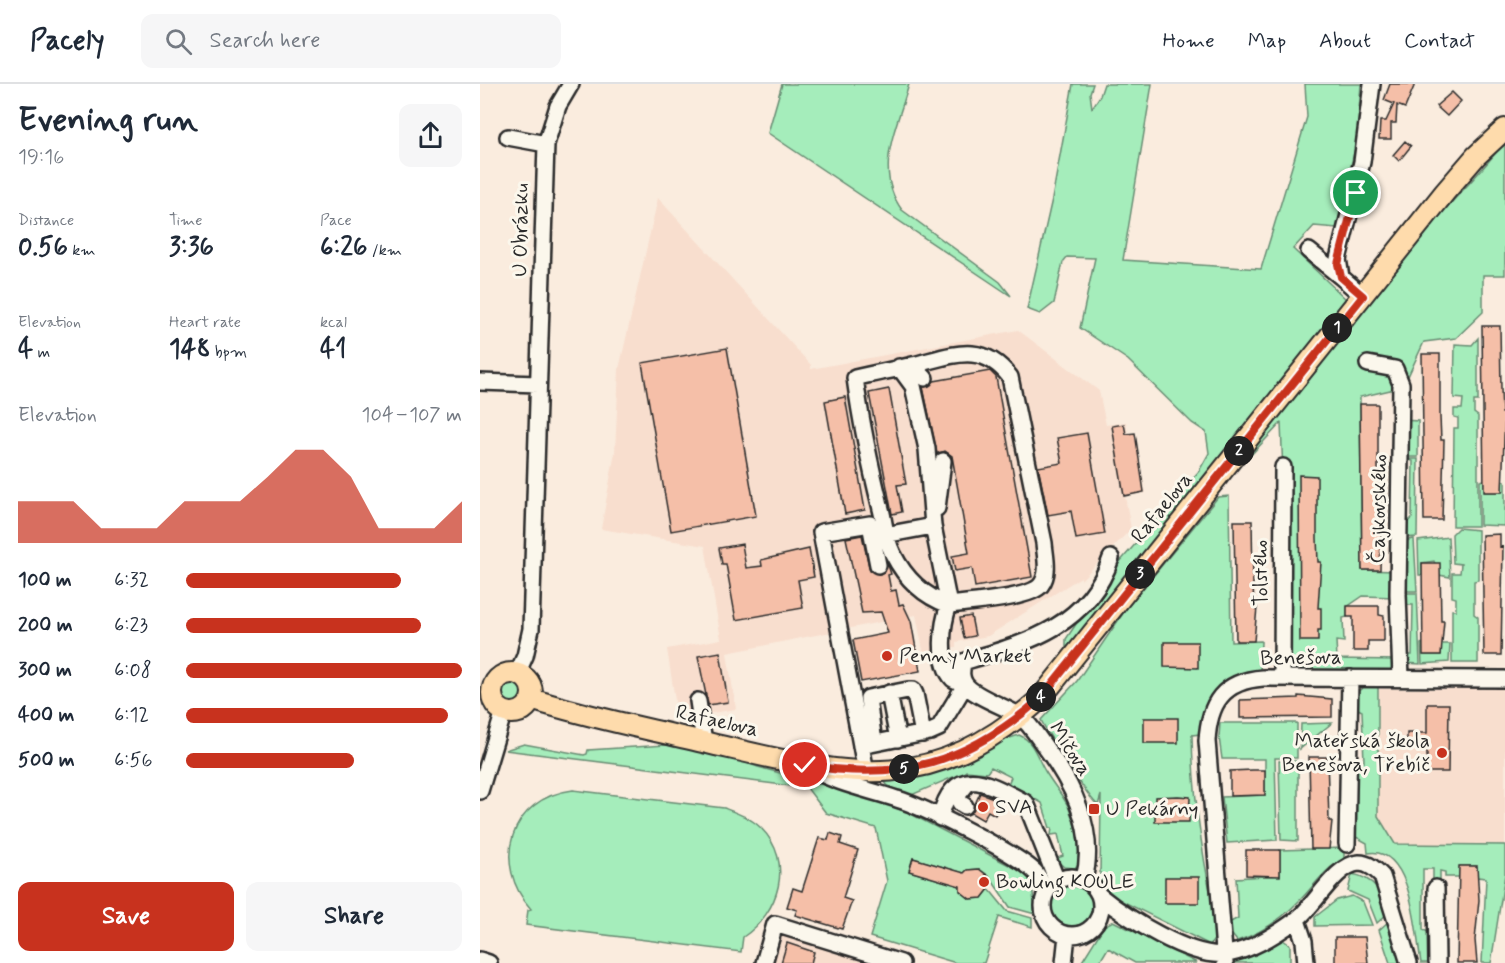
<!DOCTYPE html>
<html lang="en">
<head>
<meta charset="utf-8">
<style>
	:root { --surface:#fff; --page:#f6f6f7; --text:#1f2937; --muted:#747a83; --line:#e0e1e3; --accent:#c8321e }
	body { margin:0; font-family:Mynerve,sans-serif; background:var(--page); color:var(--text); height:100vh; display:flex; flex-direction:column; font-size:22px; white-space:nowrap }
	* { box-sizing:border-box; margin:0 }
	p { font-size:20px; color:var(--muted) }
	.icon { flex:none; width:33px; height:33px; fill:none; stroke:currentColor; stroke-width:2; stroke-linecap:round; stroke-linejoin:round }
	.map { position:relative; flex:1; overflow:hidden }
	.side { display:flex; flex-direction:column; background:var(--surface); width:480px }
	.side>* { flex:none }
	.pin { position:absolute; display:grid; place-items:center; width:51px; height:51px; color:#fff; margin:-26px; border:3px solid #fff; border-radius:50%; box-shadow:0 2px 6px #0007 }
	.km { position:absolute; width:30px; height:30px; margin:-15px; border-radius:50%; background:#222; color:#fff; font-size:16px; line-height:30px; text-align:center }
	.round { display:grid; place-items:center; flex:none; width:63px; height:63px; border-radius:12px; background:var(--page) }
	.overview { display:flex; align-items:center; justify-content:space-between; height:102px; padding:0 18px }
	h1 { font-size:33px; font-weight:700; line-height:45px }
	.stats { display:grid; grid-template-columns:repeat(3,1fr); gap:9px; height:102px; padding:6px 18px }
	.stats div { display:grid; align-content:center }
	.stats b { font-size:26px; font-weight:700 }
	.stats small { font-size:16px; font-weight:400 }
	.stats p { font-size:16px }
	.chart { height:168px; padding:12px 18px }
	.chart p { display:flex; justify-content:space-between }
	.chart svg { width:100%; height:108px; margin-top:6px; fill:var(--accent); opacity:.7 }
	.button { display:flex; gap:12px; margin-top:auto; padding:12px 18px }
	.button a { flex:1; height:69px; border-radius:12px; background:var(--accent); color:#fff; font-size:24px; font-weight:700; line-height:69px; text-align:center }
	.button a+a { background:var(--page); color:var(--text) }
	ul { padding:0 18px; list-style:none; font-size:20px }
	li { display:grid; grid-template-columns:96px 72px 1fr; align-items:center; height:45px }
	li i { height:15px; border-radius:8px; background:var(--accent) }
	header { display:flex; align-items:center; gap:36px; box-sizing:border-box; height:84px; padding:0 30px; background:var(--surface); border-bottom:2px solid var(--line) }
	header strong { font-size:28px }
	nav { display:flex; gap:33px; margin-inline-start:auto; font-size:21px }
	.search { width:420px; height:54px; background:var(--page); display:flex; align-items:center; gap:15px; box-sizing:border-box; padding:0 21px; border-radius:12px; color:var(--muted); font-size:22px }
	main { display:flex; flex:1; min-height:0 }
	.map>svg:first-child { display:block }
	.built { fill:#f8dece }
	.green { fill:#a5edbb; stroke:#688c73; stroke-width:1.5 }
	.building { fill:#f5bfa8; stroke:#2b2b2b; stroke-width:1.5 }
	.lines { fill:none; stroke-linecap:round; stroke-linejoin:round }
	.minor-casing { stroke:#2b2b2b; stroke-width:20 }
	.major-casing { stroke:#2b2b2b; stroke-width:24 }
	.minor { stroke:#fbf7ec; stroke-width:15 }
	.major { stroke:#fedbac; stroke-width:20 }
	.route-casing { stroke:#fff; stroke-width:12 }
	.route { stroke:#c8321e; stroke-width:8 }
	.poi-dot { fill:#c8321e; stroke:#fbf7ec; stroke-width:2 }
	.labels { text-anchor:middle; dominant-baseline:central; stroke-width:6; stroke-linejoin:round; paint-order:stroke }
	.street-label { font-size:21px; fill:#2b2b2b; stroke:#fbf7ec }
	.poi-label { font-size:21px; fill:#2b2b2b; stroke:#fbf7ec; text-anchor:start }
</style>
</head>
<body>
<header>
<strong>Pacely</strong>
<div class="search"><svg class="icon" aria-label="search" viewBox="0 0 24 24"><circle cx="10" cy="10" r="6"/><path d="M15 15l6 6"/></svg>Search here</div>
<nav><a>Home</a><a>Map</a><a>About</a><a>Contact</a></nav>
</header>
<main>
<section class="side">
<div class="overview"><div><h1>Evening run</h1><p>19:16</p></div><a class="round"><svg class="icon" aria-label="share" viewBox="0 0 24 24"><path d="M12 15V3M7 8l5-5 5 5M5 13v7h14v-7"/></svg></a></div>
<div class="stats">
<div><p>Distance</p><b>0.56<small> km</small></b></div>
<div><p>Time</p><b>3:36</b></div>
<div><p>Pace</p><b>6:26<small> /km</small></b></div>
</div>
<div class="stats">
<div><p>Elevation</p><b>4<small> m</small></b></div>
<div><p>Heart rate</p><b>148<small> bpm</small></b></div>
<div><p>kcal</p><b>41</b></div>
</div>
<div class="chart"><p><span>Elevation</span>104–107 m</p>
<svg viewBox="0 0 160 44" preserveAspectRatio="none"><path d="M0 44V27L10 27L20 27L30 38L40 38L50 38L60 27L70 27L80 27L90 17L100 6L110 6L120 17L130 38L140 38L150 38L160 27V44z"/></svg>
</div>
<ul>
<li><b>100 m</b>6:32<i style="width:78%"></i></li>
<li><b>200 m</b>6:23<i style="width:85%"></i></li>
<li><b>300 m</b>6:08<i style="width:100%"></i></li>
<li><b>400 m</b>6:12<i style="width:95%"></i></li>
<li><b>500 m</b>6:56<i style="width:61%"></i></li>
</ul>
<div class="button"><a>Save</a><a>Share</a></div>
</section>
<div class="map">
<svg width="1025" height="879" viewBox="0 0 1025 879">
	<rect width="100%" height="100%" fill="#faecde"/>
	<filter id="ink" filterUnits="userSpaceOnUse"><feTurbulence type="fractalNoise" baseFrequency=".0167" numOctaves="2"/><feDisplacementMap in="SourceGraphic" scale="12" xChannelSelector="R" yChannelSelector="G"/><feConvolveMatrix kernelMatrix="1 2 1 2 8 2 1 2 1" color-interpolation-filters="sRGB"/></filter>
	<g filter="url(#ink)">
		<path class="built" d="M178,114L331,281V285L538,246L619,307L626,341L646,338L654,385H661L666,409L645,412L651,445L601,496V493L508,552L476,558V563L462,564V571L445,576L436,531L247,569L256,625L198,635L187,565L241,555L225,462L121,445L135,368L139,285Z
			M899,605H1025V761L915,760L898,732Z
			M307,848L406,879H291L299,853Z"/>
		<path class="green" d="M302,0H429C417,44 393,86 422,126L520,198L531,212L288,49Z
			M593,0H613L610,9L612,24L620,12L624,0H672L643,176L781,185L827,33L825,0H881L877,55L857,144L834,142L813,165L866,215L586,570V555L631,488L719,387L729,369L726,348L712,339L648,276L600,244L615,174L587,173L583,178L574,219L560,230L547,225L572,115Z
			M1025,57V191H1003V228L976,254L944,258L923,303L880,313L882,486L915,487V513L883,512L867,523V533L863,534L864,558L856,557L857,575L916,576V582L907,590H809L810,461L798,456L803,390L801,339L769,373L786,346C841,278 895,210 950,143C974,114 1002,88 1025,57Z
			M998,254V317H994V329L998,332V442H973L974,344H978V334L974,333V325H982L983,315L974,314L975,260L992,261Z
			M922,336L938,337V373H922Z
			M923,375H938L937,453L922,454V443L932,434L933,377Z
			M1004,396L1005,408H1022V397H1025V442L1000,441V397Z
			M749,412L751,558L781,557L780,589L765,592L721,650L712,651C713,718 724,784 739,849L730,861L634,813L623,803L620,794L621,711L618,721C610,717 567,648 561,636L597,597L646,525L738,413Z
			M978,444L998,446V496L994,497V530L998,533V579H972V526H976V514L972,513V489H980L981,480L973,479L972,450Z
			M968,453L970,493L959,491L954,477L942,479V491H939L938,457Z
			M934,455L937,507H922V457Z
			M922,509H937L940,580L925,579V571H932L933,521H925Z
			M943,559L944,571H961V560H970L969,578L942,580L941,560Z
			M18 609a14 14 0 1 1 28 0a14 14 0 1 1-28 0Z
			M898,601V732L915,760L1025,761V790L1011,879H1002L1006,794L997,793V782H980L979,793H965V788L960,787V796H953V785H943V846L954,850V879H941C936,850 932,761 888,769L887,759L876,753L872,747L871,679L884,678L882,627L874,623L876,609L885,602Z
			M740,639H817V674H795L797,756L747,759L742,713L785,711V675H742L739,653Z
			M852,639L820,665L821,640Z
			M539,651C554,657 557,674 565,687C572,699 582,710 588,722C594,736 606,772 595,784L584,783L575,775L583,772L578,750L571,751L572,744H570L562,719L528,700L531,693L511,683L507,689L486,687L476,695L473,693L427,713L407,701L403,695Z
			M44,660L104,671L107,670L108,666L186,661L231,666L278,683L388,713L429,729L548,791L552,800L555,830L530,823L509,792L499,785L487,786L484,789L433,774L429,787L480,802V807L490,815L502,814L509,805L527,827L552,834V843L519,833L504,879H476L390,853L407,797L396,744L346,729L327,704L25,666Z
			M799,677H818V757L801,756Z
			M93,706L244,724C257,729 271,734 281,744C315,778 299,829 263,853L261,868L46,841L48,826L51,825C11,780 29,714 93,706Z
			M864,764V775C846,783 834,802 820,816C802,835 781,849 757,857L749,847V839L758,834L756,794L800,791V766Z
			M872,790C894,794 903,808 908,829L897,839L888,816L868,807Z
			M571 821a21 21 0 1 1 42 0a21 21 0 1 1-42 0Z
			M872,812L883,818L892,841L835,842V833L857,816Z
			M633,837L717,879H655L628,864L619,879H601L624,842Z
			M909,837L922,879H910L899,846Z
			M800,854L810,861V879H749V876Z"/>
		<path class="building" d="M910,0H935L925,24L917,21L916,39H911V55H899L900,37H906L914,20L904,16Z
			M972,8L981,17L967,32L956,22Z
			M925,57L931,62L919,77L913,71Z
			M1002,242H1020L1021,305L1022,329H1025L1022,408H1004Z
			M247,264L276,432L191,447L162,279Z
			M942,270H960V333L961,356H964L962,436H944Z
			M510,287L516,293L552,493L495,503L492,484L475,487L472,472L489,469L472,372L465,367L457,370L443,303L454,297Z
			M409,305L426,400L417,401L422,428L412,430L389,309Z
			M365,313L385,426L365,430L345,317Z
			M880,320H898V383L900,406H902L900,486H882Z
			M644,340L646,350L655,349L664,408L644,412L632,342Z
			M607,349L625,450L596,455L591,427L568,431L558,383L582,379L577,354Z
			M819,391L837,392V454L838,478H841L838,524H841V546H838V557H820Z
			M754,437H772L773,500L774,523H777L774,557H756Z
			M1020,450V463L1023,462L1021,571H1004L1002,451Z
			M382,451L390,487L400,490L408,481L411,490L408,491L411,507L416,506L419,521L423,520L431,537L440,587L381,598L373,556L408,549L401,528L382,529L366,454Z
			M262,460L266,484L282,482L281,476L329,465L334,493L318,496L323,524L256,536L246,480H242L239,464Z
			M942,479H960L961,537H964L961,571H943Z
			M867,522H899V531L904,532V557H888V567H873V533H867Z
			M491,532L495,552L484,554L480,534Z
			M684,558H718V584L684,583Z
			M240,568L248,618L228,621L218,572Z
			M818,612L852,615V633L760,634V616L818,614Z
			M947,620H969L968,688H947V659H927V649H947Z
			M664,634H698V659H664Z
			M829,673H847L849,737H852L849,765H831Z
			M773,686H785V711L750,712V687Z
			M500,709L522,717L515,731L508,727L503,736L491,729Z
			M698,712L710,713L709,738H675V713Z
			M350,749L362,753L360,760L378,766L363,814L372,817L362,845L315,831L317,826L307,823L313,804L322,807L339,754L348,756Z
			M766,766H800V792L766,791Z
			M433,774L484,789L487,786L499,785L508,792L509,805L502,814L490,815L480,807V802L429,787Z
			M979,782H997L999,816L995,856L997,879H977Z
			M685,793H719V819H685Z
			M855,853H885L888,879H855Z
			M307,859L334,868L331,879H301Z"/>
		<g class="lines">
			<g class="minor-casing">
				<path id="minor" d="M28,53L66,60
					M829,167L861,193
					M883,212L861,193L858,175L882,78L892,0
					M888,280L915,285L921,300L918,510L921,594
					M432,281L445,294
					M419,283L433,302L447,365L453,442
					M0,298L58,300
					M457,424L463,377
					M37,590L45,572L51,545L66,60L78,22L91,0
					M802,594L803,383
					M409,609L418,655
					M218,617L224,658
					M394,659L388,614L428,606H433L435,610L443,650
					M381,662L450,648L459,644L485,601C482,599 476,597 473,595C457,578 462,540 469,521C488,518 550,515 561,501C570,489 565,472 564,459L530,293C502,256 471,272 433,281C414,286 394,289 375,294C381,338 390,381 401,425C405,440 405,455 413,470C425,494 443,512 469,521L453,442L405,451
					M330,684C358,700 387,705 417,715C442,722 538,770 555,788C560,793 563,802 566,808
					M386,688L341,448L390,440L398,481
					M0,707L24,627
					M485,722L480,719L478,711L487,700
					M460,734C474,676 510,700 546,719L577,797
					M867,760L870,594
					M563 822a29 29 0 1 1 58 0a29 29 0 1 1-58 0Z
					M604,795C617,747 591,697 563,660C556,650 549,639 540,632C526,623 493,612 485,600C480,592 482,586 483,578C546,559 608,543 631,474
					M956,804L957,879
					M620,812C647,834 711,875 746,870C770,867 797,850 816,836C834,823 856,780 879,779C889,779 896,786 902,792L929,879
					M817,836L824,857L826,879
					M0,876L9,879
					M284,879L295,840L421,879
					M584,879L587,851
					M745,879L727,657C729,619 743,597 783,594L1025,595"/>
			</g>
			<g class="major-casing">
				<path id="major" d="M12 609a20 20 0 1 1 40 0a20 20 0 1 1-40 0Z
					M51,615C107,633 165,644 223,658C360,689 443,719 560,615L965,108L996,72L1025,45"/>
			</g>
			<use href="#minor" class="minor"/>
			<use href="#major" class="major"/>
		</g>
	</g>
	<g class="lines" filter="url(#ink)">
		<g class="route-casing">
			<path id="route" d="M325,681C420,698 487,679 560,615L883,212L861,193L858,180L876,109"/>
		</g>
		<use href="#route" class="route"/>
	</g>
	<g class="poi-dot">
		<circle cx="407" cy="572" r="6"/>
		<circle cx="962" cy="669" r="6"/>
		<circle cx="503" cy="723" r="6"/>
		<rect x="608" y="719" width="12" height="12" rx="3"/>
		<circle cx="504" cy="798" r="6"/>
	</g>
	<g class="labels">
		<g class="street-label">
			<text transform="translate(41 146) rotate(-89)">U Obrázku</text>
			<text transform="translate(682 424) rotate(-51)">Rafaelova</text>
			<text transform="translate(899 425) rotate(-89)">Čajkovského</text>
			<text transform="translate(781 489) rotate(-90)">Tolstého</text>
			<text transform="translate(821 574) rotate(-1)">Benešova</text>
			<text transform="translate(237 637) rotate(13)">Rafaelova</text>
			<text transform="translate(590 665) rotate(57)">Míčova</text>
		</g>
		<g class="poi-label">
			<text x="419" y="572">Penny Market</text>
			<text x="950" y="657" text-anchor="end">Mateřská škola<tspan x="950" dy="24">Benešova, Třebíč</tspan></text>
			<text x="515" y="723">SVA</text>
			<text x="626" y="725">U Pekárny</text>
			<text x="516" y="798">Bowling KOULE</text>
		</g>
	</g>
</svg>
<div class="pin" style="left:876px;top:109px;background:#1e9e55"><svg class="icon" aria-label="arrive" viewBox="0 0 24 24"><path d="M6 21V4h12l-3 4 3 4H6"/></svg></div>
<div class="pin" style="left:325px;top:681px;background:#d93025"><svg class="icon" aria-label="check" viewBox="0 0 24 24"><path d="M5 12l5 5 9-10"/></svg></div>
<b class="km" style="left:857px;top:244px">1</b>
<b class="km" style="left:759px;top:367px">2</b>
<b class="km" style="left:660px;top:490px">3</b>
<b class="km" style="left:561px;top:613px">4</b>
<b class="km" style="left:424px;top:685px">5</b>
</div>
</main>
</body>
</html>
